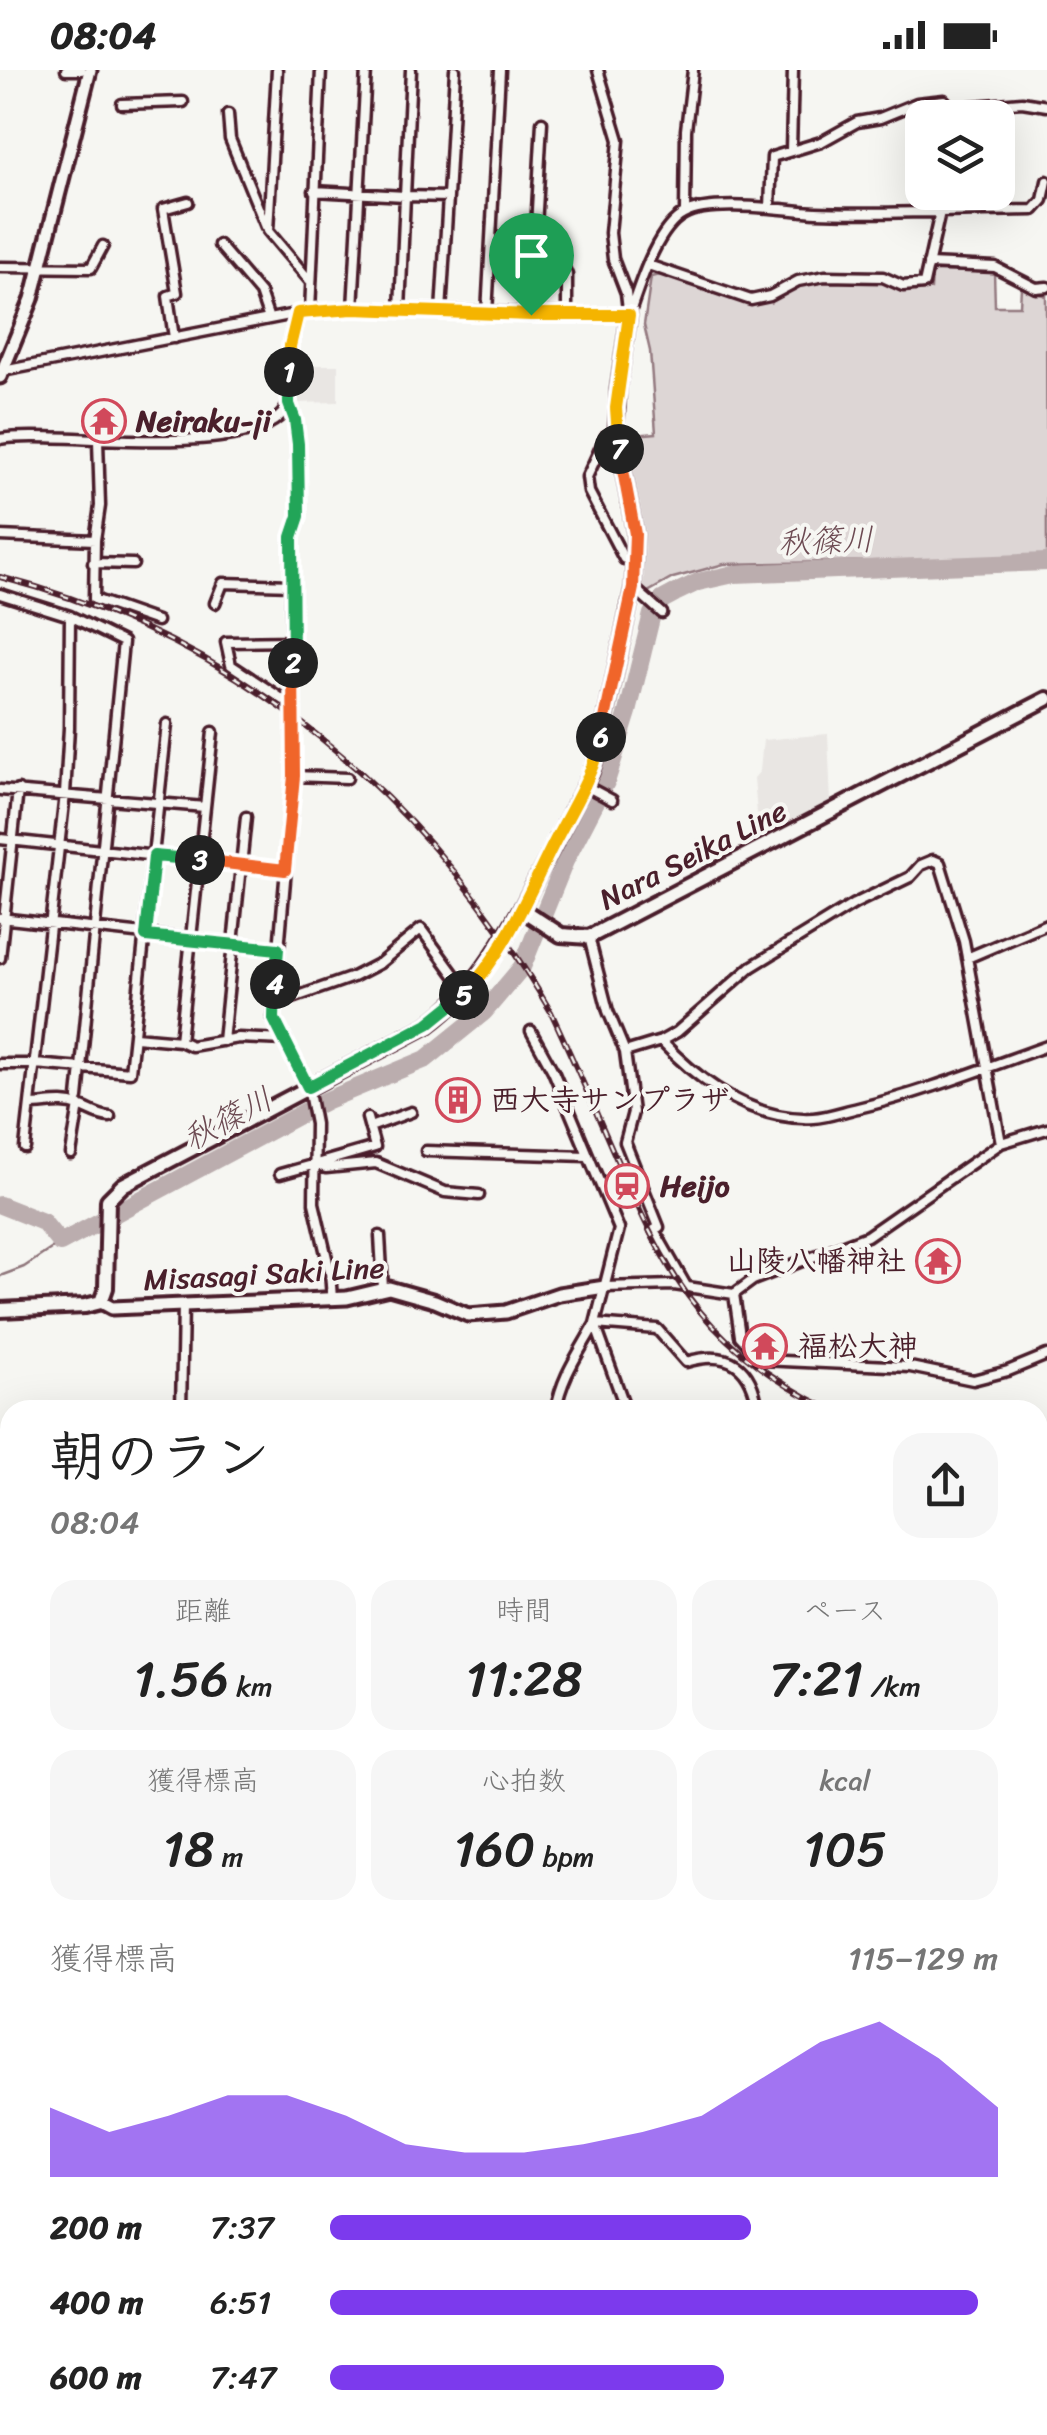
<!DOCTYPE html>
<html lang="ja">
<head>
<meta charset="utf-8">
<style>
	:root { --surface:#fff; --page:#f6f6f6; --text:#222; --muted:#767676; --accent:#7c3aed }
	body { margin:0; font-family:Sriracha,"Klee One",sans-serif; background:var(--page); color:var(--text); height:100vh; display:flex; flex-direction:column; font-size:38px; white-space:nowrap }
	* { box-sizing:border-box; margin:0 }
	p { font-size:32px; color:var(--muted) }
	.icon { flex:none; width:55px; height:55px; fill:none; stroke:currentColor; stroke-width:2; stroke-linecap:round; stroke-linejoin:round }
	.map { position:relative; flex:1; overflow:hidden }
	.details { position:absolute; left:0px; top:1330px; width:1048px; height:1035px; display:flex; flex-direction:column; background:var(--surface); border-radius:30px 30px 0 0; box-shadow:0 10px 40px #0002 }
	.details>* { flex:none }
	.fabs { position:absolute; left:905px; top:30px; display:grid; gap:20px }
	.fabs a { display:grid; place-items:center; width:110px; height:110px; border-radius:20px; background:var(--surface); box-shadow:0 10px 40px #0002; font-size:50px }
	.pin { position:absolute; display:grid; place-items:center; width:85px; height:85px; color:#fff; margin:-102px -42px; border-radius:50% 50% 50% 0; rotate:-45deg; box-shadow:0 0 10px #0007 }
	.pin .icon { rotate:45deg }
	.km { position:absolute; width:50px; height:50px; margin:-25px; border-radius:50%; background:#222; color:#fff; font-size:28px; line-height:50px; text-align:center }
	.round { display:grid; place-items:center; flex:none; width:105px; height:105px; border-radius:30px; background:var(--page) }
	.summary { display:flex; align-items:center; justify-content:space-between; height:170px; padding:0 50px }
	h1 { font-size:55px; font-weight:600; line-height:75px }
	.metrics { display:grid; grid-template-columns:repeat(3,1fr); gap:15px; height:170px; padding:10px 50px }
	.metrics div { display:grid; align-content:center; border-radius:25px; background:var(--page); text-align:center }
	.metrics b { font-size:50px; font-weight:600 }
	.metrics small { font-size:28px; font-weight:400 }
	.metrics p { font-size:28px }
	.chart { height:280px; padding:20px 50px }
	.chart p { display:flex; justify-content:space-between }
	.chart svg { width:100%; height:180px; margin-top:10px; fill:var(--accent); opacity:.7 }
	ul { padding:0 50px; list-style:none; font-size:32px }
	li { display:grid; grid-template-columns:160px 120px 1fr; align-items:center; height:75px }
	li i { height:25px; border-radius:12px; background:var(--accent) }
	.status { display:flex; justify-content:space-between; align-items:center; height:70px; padding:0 50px; background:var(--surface); direction:ltr }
	.status svg { height:28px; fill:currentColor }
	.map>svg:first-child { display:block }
	.built { fill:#e9e6e3 }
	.industrial { fill:url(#industrial-furrows) }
	.forest { fill:url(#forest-firs); stroke:#947a80; stroke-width:2.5 }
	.pitch { fill:#ddd6d5; stroke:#947a80; stroke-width:2.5 }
	.water { fill:url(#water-ripples); stroke:#8e747a; stroke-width:2.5 }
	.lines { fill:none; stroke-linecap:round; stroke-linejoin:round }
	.stream { stroke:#8e747a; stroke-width:2.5 }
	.river { stroke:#bbadae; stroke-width:18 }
	.street-casing { stroke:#4a1f2b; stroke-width:15 }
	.secondary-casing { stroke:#4a1f2b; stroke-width:19 }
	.primary-casing { stroke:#4a1f2b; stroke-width:20 }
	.street { stroke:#f6f6f2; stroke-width:8 }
	.secondary { stroke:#f6f6f2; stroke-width:11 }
	.primary { stroke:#f6f6f2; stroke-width:12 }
	.rail-casing { stroke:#4a1f2b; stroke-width:6 }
	.rail { stroke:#f6f6f2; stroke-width:2.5; stroke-dasharray:8; stroke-linecap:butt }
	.split-1-casing { stroke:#fff; stroke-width:20 }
	.split-2-casing { stroke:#fff; stroke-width:20 }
	.split-3-casing { stroke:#fff; stroke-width:20 }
	.split-4-casing { stroke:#fff; stroke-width:20 }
	.split-5-casing { stroke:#fff; stroke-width:20 }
	.split-6-casing { stroke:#fff; stroke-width:20 }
	.split-7-casing { stroke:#fff; stroke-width:20 }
	.split-8-casing { stroke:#fff; stroke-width:20 }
	.split-1 { stroke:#f5b400; stroke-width:12 }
	.split-2 { stroke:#22a559; stroke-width:12 }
	.split-3 { stroke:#f0652b; stroke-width:12 }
	.split-4 { stroke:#22a559; stroke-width:12 }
	.split-5 { stroke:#22a559; stroke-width:12 }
	.split-6 { stroke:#f5b400; stroke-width:12 }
	.split-7 { stroke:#f0652b; stroke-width:12 }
	.split-8 { stroke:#f5b400; stroke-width:12 }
	.labels { text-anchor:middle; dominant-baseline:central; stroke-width:8; stroke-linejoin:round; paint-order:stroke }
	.poi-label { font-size:30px; font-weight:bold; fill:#4a1f2b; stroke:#f6f6f2; text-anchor:start }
	.street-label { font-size:30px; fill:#4a1f2b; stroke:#f6f6f2 }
	.water-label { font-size:32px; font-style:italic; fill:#6c4a52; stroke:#f6f6f2 }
</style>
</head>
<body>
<div class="status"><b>08:04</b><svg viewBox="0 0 49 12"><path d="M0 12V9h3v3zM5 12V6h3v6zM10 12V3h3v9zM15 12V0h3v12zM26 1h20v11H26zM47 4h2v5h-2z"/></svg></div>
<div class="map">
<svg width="1047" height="2365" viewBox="0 0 1047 2365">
	<defs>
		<pattern id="industrial-furrows" width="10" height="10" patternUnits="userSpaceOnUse" patternTransform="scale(2.5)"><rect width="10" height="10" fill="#e9e6e3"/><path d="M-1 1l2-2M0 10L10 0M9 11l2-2" fill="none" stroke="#c9c5c3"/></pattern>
		<pattern id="forest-firs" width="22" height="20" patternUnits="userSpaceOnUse" patternTransform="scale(2.5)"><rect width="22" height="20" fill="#ddd6d5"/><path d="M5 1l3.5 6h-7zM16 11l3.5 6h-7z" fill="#bfb7b7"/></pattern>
		<pattern id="water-ripples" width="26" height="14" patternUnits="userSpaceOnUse" patternTransform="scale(2.5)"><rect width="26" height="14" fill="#bbadae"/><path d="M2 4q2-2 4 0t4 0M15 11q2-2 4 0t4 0" fill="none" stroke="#9a8c8e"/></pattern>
	</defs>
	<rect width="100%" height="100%" fill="#f6f6f2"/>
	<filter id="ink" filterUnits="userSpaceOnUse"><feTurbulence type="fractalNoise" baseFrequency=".01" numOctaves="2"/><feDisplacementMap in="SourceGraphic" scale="20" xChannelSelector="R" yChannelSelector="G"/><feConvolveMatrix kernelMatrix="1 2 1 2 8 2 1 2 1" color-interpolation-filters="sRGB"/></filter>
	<g filter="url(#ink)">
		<path class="built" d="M294,295H338V332L294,333Z
			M828,664L831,733L759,768L754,708L760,701L763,670Z"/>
		<path class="industrial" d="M184,2355H314V2365H183Z"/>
		<path class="forest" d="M10,1364V1578L0,1580V1369Z
			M1047,1509V1700L1038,1694V1510Z
			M1047,1916V2143L1038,2140V1944L1042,1940Z"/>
		<path class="pitch" d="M932,201L994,202L995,236H1020L1021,217L1046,226L1047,488L724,494L673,508L646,523L638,518L640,456L622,366L656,363L650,281L644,255L651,207L667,203L758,234C782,227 801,211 827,208C864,204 895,220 931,219Z"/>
		<path class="water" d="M0,1830L3,1835L10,1836V1937L0,1934Z"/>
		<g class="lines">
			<path class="stream" d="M0,1206L24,1197L60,1173"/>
			<path class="river" d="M0,1135L43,1152L60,1173L325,1031L426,989L484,942L522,897L565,791L606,712L628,642L652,544L662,530L675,523L698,512L734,504L1047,492"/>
			<g class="street-casing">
				<path id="street" d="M66,0H81
					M277,0L268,161L311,212
					M411,0L405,126L448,127L441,242
					M598,0L619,70L610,163L613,189L626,223L628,240
					M122,34L183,32
					M228,44L230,69L266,157
					M949,48L953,40L962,37L1022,32L1047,36
					M791,80L793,0
					M314,121L405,126L400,240
					M448,127L455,0
					M770,138L772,87L821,72L857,52L880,48L917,33L944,30L953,40
					M685,142L686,60L693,0
					M557,166V180L567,205V245
					M219,175L260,223L269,249
					M928,194L995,197L1036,218L1047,217
					M648,195L751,230L770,226L798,211L825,206L883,207L903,216L924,214L940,142L1034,140L1043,130L1047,111
					M0,197L91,198L103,176
					M353,239L366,0
					M310,241L321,0
					M487,244L500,0
					M531,245L542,52
					M629,245C639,217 656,158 684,144C710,129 784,140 816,142C857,144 899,142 940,142L945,122
					M174,268L168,226L177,223L163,139L188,132
					M3,301L310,241L353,239L629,245
					M289,333L295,350L298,374L299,447L292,467L291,534L294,706L273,949L308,1017L315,1054L314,1133L330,1201L332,1229
					M616,362L606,366L587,407L589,422L624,489H634
					M0,369C53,359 266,394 288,334C294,319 288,296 289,280C290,268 295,255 298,243
					M0,466L95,470L100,436L98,370
					M95,470L94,529L157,551
					M93,493L133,494
					M633,517L662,543
					M0,524L70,546L123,572L78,1028
					M215,533L223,513L292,515
					M292,571L226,572L231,595L293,636
					M294,706L347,708
					M584,715L612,730
					M0,720L205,737
					M0,769L285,800
					M0,848L278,879
					M589,867L608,941L625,982L633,1042L625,1072L659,1157L654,1160L686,1216
					M0,888L18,720
					M967,888L1047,854
					M273,935L353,907L380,893L421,859L467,922
					M531,961L553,1001L619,1159L595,1254L626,1340
					M135,967L180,971L191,976L238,968L286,970
					M180,971L213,662
					M223,971L246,747
					M661,971C701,1013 752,1051 813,1048C828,1047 844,1041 858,1038C922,1023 985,998 1047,976
					M625,982L661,971L677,962L751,897L854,834L910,807L921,795L933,790L940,793L964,871L1001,1073
					M0,994H35L130,1002L167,654
					M30,1035C47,1035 62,1030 79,1036C91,1040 97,1046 110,1047
					M370,1057L411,1042
					M25,1078L65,724L69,658L70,546
					M426,1081L587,1086
					M71,1084L79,1035
					M316,1094L375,1077L367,1048
					M280,1104L316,1094L326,1098L376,1093L445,1122L479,1125
					M380,1166L383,1218
					M605,1217L674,1215L734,1224L753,1210L867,1166L1001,1073L1047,1059
					M734,1224L740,1266L762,1290L910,1297L973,1310L1008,1301L1047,1285
					M181,1340L183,1235
					M556,1340C561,1307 579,1283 595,1254L657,1259L686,1292C730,1279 752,1296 758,1340
					M0,1588L10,1587
					M1038,1745L1047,1749
					M0,1938L10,1941
					M1038,2088H1047
					M34,2365C54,2356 74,2363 94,2355
					M318,2365V2355
					M587,2365L588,2355"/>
			</g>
			<g class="secondary-casing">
				<path id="secondary" d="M0,307L32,229L90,0
					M521,839L591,703L599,679L633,517L635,464L616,362L618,320L629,245
					M101,1232L112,1238L347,1228L389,1218L435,1231L468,1245L506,1242L559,1224L605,1217"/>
			</g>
			<g class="primary-casing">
				<path id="primary" d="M0,1240L85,1236L101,1232L106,1218L108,1130L123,1115L428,955C471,923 495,885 521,839L561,865L589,867L1047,629"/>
			</g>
			<use href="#street" class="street"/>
			<use href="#secondary" class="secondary"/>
			<use href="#primary" class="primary"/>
			<g class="rail-casing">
				<path id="rail" d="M0,507C244,569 426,728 551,942C575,993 597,1045 620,1097C645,1153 670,1211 713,1256C747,1292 786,1318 831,1340
					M1038,1427L1047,1431"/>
			</g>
			<use href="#rail" class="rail"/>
		</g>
	</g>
	<g class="lines" filter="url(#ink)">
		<g class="split-1-casing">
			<path id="split-1" d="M289,302L290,276L298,243L353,239L531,245"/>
		</g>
		<g class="split-2-casing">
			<path id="split-2" d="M289,302V334L295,350L298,374L299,446L292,467L293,593"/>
		</g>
		<g class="split-3-casing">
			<path id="split-3" d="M200,790L285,800L294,706L293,593"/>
		</g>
		<g class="split-4-casing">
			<path id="split-4" d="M200,790L154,786L146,866L278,879L275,914"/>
		</g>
		<g class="split-5-casing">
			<path id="split-5" d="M275,914L274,949L308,1017L428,954L464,925"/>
		</g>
		<g class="split-6-casing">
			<path id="split-6" d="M464,925C505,883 528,824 554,773C572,738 593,706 601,667"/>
		</g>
		<g class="split-7-casing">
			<path id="split-7" d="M601,667L633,518L635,464L619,379"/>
		</g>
		<g class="split-8-casing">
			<path id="split-8" d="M531,245H629L616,338L619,379"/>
		</g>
		<use href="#split-1" class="split-1"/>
		<use href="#split-2" class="split-2"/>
		<use href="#split-3" class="split-3"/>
		<use href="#split-4" class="split-4"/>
		<use href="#split-5" class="split-5"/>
		<use href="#split-6" class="split-6"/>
		<use href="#split-7" class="split-7"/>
		<use href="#split-8" class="split-8"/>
	</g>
	<defs>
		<g id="temple-ring" transform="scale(2.25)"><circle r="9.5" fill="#f6f6f2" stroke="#d1495b" stroke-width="1.5"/><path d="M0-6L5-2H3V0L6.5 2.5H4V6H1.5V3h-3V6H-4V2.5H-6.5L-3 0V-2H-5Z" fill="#d1495b"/></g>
		<g id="building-ring" transform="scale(2.25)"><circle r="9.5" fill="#f6f6f2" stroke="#d1495b" stroke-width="1.5"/><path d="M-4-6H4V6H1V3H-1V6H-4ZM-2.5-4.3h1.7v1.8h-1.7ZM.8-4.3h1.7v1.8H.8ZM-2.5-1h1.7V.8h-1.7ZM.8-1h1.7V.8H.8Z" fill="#d1495b"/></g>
		<g id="station-ring" transform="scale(2.25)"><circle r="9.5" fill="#f6f6f2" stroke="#d1495b" stroke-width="1.5"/><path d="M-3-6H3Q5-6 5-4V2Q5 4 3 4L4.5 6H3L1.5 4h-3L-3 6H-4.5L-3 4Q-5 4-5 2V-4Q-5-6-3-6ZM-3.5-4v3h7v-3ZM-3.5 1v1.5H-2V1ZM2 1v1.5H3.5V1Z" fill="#d1495b"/></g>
	</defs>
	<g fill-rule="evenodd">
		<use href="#temple-ring" x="104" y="351"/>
		<use href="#building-ring" x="458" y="1030"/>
		<use href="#station-ring" x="627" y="1116"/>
		<use href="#temple-ring" x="938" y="1191"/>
		<use href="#temple-ring" x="765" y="1276"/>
	</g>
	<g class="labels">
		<g class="poi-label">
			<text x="136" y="351">Neiraku-ji</text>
			<text x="490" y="1030">西大寺サンプラザ</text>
			<text x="660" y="1116">Heijo</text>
			<text x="906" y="1191" text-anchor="end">山陵八幡神社</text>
			<text x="798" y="1276">福松大神</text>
		</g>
		<g class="street-label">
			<text transform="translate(693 785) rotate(-27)">Nara Seika Line</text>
			<text transform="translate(264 1204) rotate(-3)">Misasagi Saki Line</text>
		</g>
		<g class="water-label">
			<text transform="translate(826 471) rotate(-2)">秋篠川</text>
			<text transform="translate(228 1049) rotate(-28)">秋篠川</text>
		</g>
	</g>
</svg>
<div class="fabs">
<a><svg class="icon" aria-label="layers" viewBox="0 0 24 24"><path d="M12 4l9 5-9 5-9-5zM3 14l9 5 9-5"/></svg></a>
</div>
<div class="pin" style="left:531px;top:245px;background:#1e9e55"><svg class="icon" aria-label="arrive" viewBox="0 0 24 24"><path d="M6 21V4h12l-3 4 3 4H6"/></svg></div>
<b class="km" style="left:289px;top:302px">1</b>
<b class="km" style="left:293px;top:593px">2</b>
<b class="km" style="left:200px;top:790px">3</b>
<b class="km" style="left:275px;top:914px">4</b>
<b class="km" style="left:464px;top:925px">5</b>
<b class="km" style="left:601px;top:667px">6</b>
<b class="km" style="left:619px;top:379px">7</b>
<section class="details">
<div class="summary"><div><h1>朝のラン</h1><p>08:04</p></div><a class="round"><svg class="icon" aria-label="share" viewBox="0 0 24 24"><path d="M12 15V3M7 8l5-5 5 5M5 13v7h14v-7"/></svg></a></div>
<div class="metrics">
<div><p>距離</p><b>1.56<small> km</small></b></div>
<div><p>時間</p><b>11:28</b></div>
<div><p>ペース</p><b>7:21<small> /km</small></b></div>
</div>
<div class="metrics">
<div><p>獲得標高</p><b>18<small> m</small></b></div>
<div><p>心拍数</p><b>160<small> bpm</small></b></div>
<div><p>kcal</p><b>105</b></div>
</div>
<div class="chart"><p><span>獲得標高</span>115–129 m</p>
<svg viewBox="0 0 160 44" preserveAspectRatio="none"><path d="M0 44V27L10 33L20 29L30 24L40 24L50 29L60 36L70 38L80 38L90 36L100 33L110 29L120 20L130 11L140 6L150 15L160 27V44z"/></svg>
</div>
<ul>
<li><b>200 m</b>7:37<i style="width:63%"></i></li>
<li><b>400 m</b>6:51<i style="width:97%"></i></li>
<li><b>600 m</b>7:47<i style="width:59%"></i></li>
</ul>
</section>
</div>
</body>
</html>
